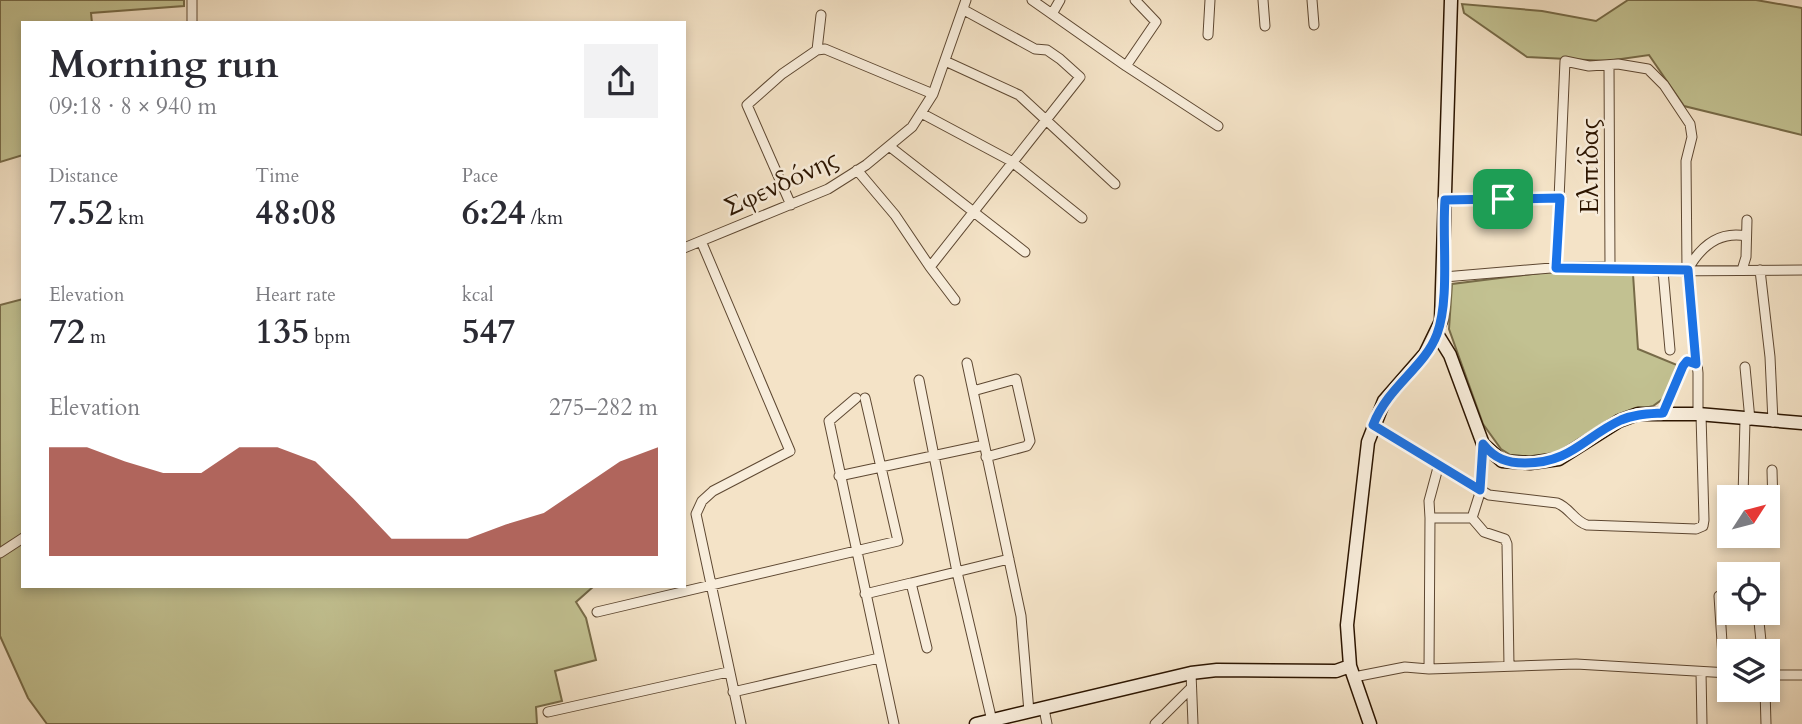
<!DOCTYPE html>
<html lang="en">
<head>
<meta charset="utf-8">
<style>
	:root { --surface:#fff; --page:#f2f2f3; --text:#2b2b33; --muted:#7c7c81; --accent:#8f2418 }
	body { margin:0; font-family:Cardo,serif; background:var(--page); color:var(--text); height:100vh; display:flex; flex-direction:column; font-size:26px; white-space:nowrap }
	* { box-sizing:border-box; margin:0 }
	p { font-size:23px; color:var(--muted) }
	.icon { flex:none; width:38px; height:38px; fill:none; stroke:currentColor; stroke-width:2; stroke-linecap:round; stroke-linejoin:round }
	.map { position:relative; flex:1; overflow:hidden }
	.panel { position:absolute; left:21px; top:21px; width:665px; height:567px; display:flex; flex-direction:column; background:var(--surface); border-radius:0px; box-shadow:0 4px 10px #0003 }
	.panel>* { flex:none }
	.needle { width:46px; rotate:54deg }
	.fabs { position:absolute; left:1717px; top:485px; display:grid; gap:14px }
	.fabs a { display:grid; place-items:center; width:63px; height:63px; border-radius:0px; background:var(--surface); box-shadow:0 4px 10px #0003; font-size:35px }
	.pin { position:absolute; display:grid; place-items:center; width:60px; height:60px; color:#fff; margin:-30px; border-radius:14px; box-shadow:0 4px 10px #0006 }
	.round { display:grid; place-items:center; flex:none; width:74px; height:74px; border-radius:0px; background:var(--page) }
	.head { display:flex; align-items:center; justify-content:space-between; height:119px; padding:0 28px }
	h1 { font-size:38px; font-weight:600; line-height:52px }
	.figures { display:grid; grid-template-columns:repeat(3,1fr); gap:10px; height:119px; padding:7px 28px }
	.figures div { display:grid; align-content:center }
	.figures b { font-size:35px; font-weight:600 }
	.figures small { font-size:19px; font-weight:400 }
	.figures p { font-size:19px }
	.chart { height:196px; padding:14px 28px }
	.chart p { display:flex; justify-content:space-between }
	.chart svg { width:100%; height:126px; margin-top:7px; fill:var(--accent); opacity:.7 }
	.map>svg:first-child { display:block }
	.green { fill:#c2c191; stroke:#776b48; stroke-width:2 }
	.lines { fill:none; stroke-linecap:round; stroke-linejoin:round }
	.street-casing { stroke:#5e4832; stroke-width:11 }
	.secondary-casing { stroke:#2c1500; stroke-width:15 }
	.street { stroke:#f8eddb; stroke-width:9 }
	.secondary { stroke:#f8eddb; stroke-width:12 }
	.route-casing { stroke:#fff; stroke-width:14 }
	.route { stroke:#1a73e8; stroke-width:9 }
	.labels { text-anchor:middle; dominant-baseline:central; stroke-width:5; stroke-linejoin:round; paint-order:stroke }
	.street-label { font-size:26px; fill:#2c1500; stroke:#f8eddb }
</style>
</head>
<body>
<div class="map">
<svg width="1802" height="724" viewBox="0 0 1802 724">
	<rect width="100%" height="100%" fill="#f4e3c7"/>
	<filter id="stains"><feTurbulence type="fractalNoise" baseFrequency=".00286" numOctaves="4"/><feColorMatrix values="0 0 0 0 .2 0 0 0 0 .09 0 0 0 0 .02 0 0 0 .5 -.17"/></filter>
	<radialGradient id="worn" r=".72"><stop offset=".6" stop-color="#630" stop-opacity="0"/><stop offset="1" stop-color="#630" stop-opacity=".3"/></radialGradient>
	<path class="green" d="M0,0H184V6L91,13L92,23H23V155L0,162Z
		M1628,0H1756L1802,8V135L1684,106L1649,55L1607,61L1527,57L1464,13L1462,4L1542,11L1596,21Z
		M1557,271H1628L1633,274L1638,349L1677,365L1664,398L1653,406L1625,413L1560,454L1531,458L1512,456L1501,449L1483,424L1449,329L1452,284Z
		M23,299V586H594L576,602L586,618L596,660L555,671L562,701L536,707L537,724H47L28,698L0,636V305Z"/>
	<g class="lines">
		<g class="street-casing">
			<path id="street" d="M192,0V23
				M1032,0L1126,66L1156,22L1135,0
				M1263,0L1265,26
				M1312,0L1314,25
				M1052,14L1060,0
				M1208,35L1210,0
				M817,50L825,49L933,94
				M945,61L1019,95L1115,184
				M1126,66L1218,126
				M1609,66L1610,267
				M923,114L1011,161L1082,218
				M889,146L1025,252
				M857,170L895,215L930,267
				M1445,200L1561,198
				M791,205L747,105L782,74L817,50L821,15
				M701,241L790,451L713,491L702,501L696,514L741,724
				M684,248L828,189L866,165L912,127L933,94L966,0
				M1556,268L1565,61L1589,66L1618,64L1648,69L1664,85L1690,124L1692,137L1686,161L1687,270L1698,373V414
				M1688,269C1701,246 1719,231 1746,236
				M1742,270L1746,257L1747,220
				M1760,270L1770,357L1773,422
				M1663,271L1670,350
				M1444,277L1563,267H1610L1658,271L1802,270
				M955,300L930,267L1080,77L1060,59L1047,50L1035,49L964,10
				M967,363L1021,616L1029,712
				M1745,367L1750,420
				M919,380L957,572L992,721
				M973,391L1016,379L1030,441L1027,446L986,457
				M856,398L829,421L894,724
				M1663,413L1683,367L1687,361L1696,364
				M1373,425L1489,495L1557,503C1570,508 1574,521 1587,525L1696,529L1703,526L1704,520L1701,415
				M1439,464L1429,501L1430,518H1472L1484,532L1505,539L1507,544L1509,666
				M839,476L984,445
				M1743,497L1745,420
				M1768,512L1773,507L1772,470
				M1472,518L1479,496L1483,444
				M0,553L23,538
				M911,583L1009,559
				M865,594L911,583L927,648
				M1719,596L1724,673
				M597,612L898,541L865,398
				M1758,612L1762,651
				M1429,669L1430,518
				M1701,672L1702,724
				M1191,673L1193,724
				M1768,675H1802
				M1354,677L1405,667L1429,669L1576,664L1729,673
				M1765,690L1766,724
				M733,692L879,658
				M1044,709L1047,724
				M548,712L728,672
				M1155,724L1191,688"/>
		</g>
		<g class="secondary-casing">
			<path id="secondary" d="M1437,334L1450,355L1483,444L1502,461L1530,463L1559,459L1619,421L1638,414H1698L1802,423
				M976,724L1191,673L1217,670L1336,671L1350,666
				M1370,724L1350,666L1347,625L1368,442L1384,401L1425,354L1441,321L1451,0"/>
		</g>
		<use href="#street" class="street"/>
		<use href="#secondary" class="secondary"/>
	</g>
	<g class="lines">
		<g class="route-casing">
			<path id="route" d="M1560,198L1556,268L1688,270L1696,364L1687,361L1683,366L1663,413C1648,414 1635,414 1621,420C1584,437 1571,463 1525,463C1507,463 1495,459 1483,444L1480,490L1373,425C1388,386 1425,367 1437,334C1450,300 1442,238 1445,200Z"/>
		</g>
		<use href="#route" class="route"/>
	</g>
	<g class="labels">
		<g class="street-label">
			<text transform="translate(1589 166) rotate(-90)">Ελπίδας</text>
			<text transform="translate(781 183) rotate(-25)">Σφενδόνης</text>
		</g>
	</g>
	<rect width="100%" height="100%" filter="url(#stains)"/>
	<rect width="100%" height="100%" fill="url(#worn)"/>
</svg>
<div class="fabs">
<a><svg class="needle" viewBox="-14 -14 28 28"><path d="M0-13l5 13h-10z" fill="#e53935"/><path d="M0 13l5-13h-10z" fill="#7c7c81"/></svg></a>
<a><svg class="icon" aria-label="locate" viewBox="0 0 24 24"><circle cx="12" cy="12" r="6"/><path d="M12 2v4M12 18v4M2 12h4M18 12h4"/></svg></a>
<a><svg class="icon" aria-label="layers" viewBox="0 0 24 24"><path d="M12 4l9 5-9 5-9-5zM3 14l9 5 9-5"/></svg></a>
</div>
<div class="pin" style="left:1503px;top:199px;background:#1e9e55"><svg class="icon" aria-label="arrive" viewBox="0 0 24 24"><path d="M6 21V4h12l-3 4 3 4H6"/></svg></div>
<section class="panel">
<div class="head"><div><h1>Morning run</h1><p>09:18 · 8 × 940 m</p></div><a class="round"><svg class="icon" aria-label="share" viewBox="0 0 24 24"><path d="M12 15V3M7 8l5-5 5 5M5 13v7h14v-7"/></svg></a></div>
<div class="figures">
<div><p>Distance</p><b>7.52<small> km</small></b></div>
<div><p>Time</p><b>48:08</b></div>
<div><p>Pace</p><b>6:24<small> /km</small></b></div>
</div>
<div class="figures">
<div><p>Elevation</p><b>72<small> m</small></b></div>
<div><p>Heart rate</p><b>135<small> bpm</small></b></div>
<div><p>kcal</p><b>547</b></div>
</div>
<div class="chart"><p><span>Elevation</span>275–282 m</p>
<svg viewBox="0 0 160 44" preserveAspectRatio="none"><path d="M0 44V6L10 6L20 11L30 15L40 15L50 6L60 6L70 11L80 24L90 38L100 38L110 38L120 33L130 29L140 20L150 11L160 6V44z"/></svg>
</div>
</section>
</div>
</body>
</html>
